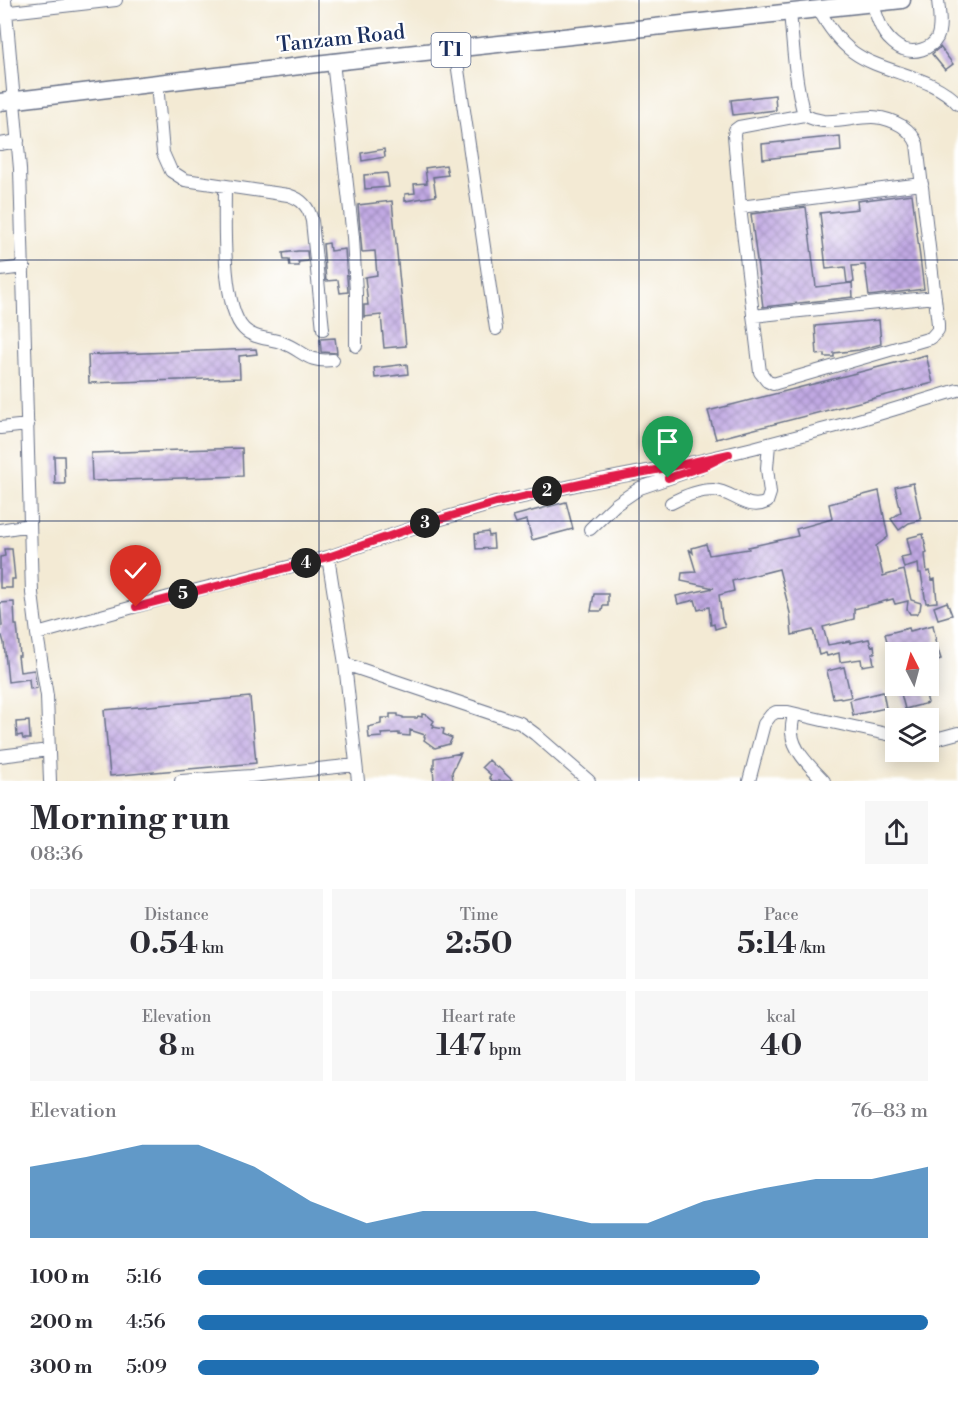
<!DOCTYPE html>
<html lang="en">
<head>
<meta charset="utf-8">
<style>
	:root { --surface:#fff; --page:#f7f7f7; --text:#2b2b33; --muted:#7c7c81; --accent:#1f6fb2 }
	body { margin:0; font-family:"Libre Bodoni",serif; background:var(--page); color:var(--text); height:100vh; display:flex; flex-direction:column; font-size:22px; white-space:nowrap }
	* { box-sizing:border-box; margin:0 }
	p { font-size:20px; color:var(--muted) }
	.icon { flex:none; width:33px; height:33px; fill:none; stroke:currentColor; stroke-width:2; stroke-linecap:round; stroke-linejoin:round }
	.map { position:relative; height:781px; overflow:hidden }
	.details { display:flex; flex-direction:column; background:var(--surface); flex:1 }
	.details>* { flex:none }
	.needle { width:39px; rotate:354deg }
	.tools { position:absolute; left:885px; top:642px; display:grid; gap:12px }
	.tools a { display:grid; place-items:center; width:54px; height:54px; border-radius:0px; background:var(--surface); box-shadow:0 3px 15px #0003; font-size:30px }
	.pin { position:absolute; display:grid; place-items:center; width:51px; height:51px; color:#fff; margin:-62px -26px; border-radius:50% 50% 50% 0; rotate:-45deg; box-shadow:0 0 6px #0007 }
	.pin .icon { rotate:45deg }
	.km { position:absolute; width:30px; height:30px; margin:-15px; border-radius:50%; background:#222; color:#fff; font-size:16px; line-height:30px; text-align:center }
	.round { display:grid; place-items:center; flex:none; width:63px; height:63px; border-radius:0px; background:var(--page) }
	.overview { display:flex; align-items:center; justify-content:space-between; height:102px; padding:0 30px }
	h1 { font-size:33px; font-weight:700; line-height:45px }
	.figures { display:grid; grid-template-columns:repeat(3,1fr); gap:9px; height:102px; padding:6px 30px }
	.figures div { display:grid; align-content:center; border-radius:0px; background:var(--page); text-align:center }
	.figures b { font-size:30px; font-weight:700 }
	.figures small { font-size:16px; font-weight:400 }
	.figures p { font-size:16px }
	.chart { height:168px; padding:12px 30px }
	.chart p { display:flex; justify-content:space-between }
	.chart svg { width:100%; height:108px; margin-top:6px; fill:var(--accent); opacity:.7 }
	ul { padding:0 30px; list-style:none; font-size:20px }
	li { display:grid; grid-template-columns:96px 72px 1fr; align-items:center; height:45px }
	li i { height:15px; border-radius:8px; background:var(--accent) }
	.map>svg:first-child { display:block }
	.building { fill:url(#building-cross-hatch) }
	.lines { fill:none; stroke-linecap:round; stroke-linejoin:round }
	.minor-casing { stroke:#677087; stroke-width:14 }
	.highway-casing { stroke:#677087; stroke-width:19 }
	.minor { stroke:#fff; stroke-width:12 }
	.highway { stroke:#fff; stroke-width:16 }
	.route-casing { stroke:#fff; stroke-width:12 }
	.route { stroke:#e11d48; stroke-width:8 }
	.grid { fill:none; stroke:#1b2f5e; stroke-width:1.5; stroke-opacity:0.55 }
	.labels { text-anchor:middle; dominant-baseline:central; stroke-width:4.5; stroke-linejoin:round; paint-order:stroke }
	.shield { fill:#fff; stroke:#5f6d8e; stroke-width:1.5 }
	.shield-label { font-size:20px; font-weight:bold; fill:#1b2f5e }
	.street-label { font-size:21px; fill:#1b2f5e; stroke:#fff }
</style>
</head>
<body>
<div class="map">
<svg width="958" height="781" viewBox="0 0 958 781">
	<defs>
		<pattern id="building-cross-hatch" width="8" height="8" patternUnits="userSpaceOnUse" patternTransform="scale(1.5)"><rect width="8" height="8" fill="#c1a9e3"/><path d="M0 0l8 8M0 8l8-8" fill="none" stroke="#9c8abb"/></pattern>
	</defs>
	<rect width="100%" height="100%" fill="#fff"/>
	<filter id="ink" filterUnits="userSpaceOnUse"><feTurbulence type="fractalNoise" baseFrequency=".0167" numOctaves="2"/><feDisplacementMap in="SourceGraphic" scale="12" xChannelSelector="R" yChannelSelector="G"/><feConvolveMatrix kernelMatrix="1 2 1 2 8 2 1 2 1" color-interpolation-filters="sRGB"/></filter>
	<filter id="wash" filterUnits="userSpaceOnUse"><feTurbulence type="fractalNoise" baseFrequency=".008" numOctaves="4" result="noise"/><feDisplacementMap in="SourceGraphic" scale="24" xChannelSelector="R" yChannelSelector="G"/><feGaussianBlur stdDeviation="1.35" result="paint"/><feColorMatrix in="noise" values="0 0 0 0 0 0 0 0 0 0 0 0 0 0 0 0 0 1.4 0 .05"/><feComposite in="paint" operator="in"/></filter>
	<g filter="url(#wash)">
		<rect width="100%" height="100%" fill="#f3ead4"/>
		<g id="blocks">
			<path class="building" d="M940,47L953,64L945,70L932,54Z
				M775,95L776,110L733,115L731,100Z
				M840,136L841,151L763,159L762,144Z
				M384,149L385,157L362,161L361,153Z
				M446,165L448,175L433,177L436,196L405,201V194L415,193L414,184L427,183L425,168Z
				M387,173L389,187L365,189L364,175Z
				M912,194L924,289L869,296L865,265L852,266L854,282L847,283L845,267L826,269L820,213L858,209L857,201Z
				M392,201L406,346L384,348L381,315L364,317V305H368L365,277L377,275L375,251L362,252L358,205Z
				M806,207L816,287L852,283L853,297L763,307L751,214Z
				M329,243L330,251L345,249L348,292L340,293L338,280L326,281L323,244Z
				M298,251H307L308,261L298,262L299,266H290L289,260H284L283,253Z
				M879,320L881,344L859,350L834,353V357H825V354L817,355L815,326Z
				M335,338L337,353L321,352L320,339Z
				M256,349L257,354L239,356L240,378L89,383L88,355Z
				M926,355L933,383L716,439L708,411Z
				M407,364L408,374L375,378L374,368Z
				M242,448L243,476L92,481L91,453Z
				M54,456H64L65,484H55Z
				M913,483L921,520L909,523L899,530L891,519L901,512L895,487Z
				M879,491L888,537L876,546L883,576L904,570L911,600L921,603L920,610L916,614H910L907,609L908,601L895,604L893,599L854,609V619L823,627L828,645L850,641V643L869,639L871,646L874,645L875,653H872L874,664L862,666L861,659L840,662L839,653L827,656L826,653L819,655L813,630L792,635L790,613L779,569L732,581L734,591L719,595L722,619L725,626L715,629L714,624L711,625L709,607L698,610L695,600L678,604L676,596L714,588L681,581L682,573L696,572L689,549L693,553L692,548L706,544L709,555L749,549L748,547L798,536L796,529L832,519L829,504Z
				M566,502L573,529L532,540L527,520L516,523L513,516Z
				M488,532L489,536L493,535L494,548L476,549L475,534Z
				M923,534L927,553L925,554L927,572L930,571L932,580L935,579L937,602L926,603L921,573H919L918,564L904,568L901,557L911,555L907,538Z
				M4,549H12L15,579H12V588H0V557L5,556Z
				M594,594H608V606H603L602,611H591Z
				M14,602L15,625H17L20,656H18L20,672L34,670L37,688L30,689L29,679L8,682L4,643L2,636H0V626H2L0,603Z
				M947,602L952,615L938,619L934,607Z
				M933,625L936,640H935L941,659L928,663V652H890L885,634L909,628L910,631Z
				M844,667L851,697L841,699L840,697L833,698L827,671Z
				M899,686H924L928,703L905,709Z
				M883,692L886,708L853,715L850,700Z
				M250,697L256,763L110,776L104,710Z
				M390,714H398V716L403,717V718H417L418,716L422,717V714L427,715L434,721L432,724L434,725L433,727L444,729L443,734L452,738L449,744L435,748L424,740L425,738L424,737L425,735L410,730V736L399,735V733L381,734L382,737L369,738L368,727L381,724V718H390Z
				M29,721L30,739H23L22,735L17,736L16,722Z
				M461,753L452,772L453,781H434L433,768H434V758Z
				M489,760L497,768L498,767L513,781H492L489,777L491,775L482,767Z"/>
		</g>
	</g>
	<g filter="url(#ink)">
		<use href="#blocks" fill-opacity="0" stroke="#677087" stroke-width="1.5"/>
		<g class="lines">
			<g class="minor-casing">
				<path id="minor" d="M5,0L20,169L32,593L37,634L47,696L50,781
					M872,3C876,13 879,25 885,34C889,40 897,47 903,49C914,54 931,49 937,38C942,27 939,12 938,0
					M818,8C827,25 837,40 853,52C883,74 933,75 958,104
					M790,11C793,46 795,82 804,115C810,118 816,120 823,121C853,123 872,108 902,126C909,131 914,136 917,144L938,324V330L931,338L773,384L767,381L760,372L740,207L734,135L735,130L739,127L804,115
					M1,13L116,0
					M455,49L496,329
					M333,62L353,237L356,293V346
					M157,83L163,153L171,171L185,180L288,195C302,199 309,207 312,221L323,329
					M0,144L18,141
					M225,186C225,219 221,306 244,329C254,339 270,338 283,343C304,351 307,363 333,360
					M740,207L922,184
					M0,270L24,267
					M753,316L935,297
					M0,428L28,425
					M671,503C684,496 698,490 713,490C733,491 747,512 767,502L770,493L767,468L769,444
					M590,529L615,505L640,488L701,467
					M0,530L30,525
					M328,557L345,664L358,781
					M37,634L169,597L328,557L427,523L496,503L585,483L695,462L753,448L852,422L958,390
					M345,664L520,723L535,734L589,781
					M794,714C793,720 791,726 792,733C793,751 812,768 824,781
					M928,741L958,733
					M0,756L49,750
					M181,781L251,776L356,765
					M749,781L764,724L771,715L776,712H788L822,720L896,736"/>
			</g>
			<g class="highway-casing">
				<path id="highway" d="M0,102L333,62L902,0"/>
			</g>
			<use href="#minor" class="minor"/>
			<use href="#highway" class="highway"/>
		</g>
	</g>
	<g class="lines" filter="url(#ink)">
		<g class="route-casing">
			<path id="route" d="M136,607L328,557L427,523L496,503L585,483L661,469L729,454L705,466L668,478"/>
		</g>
		<use href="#route" class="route"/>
	</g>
	<path class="grid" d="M319,0V781M639,0V781M0,260H958M0,521H958"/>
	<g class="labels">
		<rect class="shield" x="431.5" y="33" width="39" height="34" rx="4.5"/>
		<g class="shield-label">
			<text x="451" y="50">T1</text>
		</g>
		<g class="street-label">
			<text transform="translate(341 39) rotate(-6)">Tanzam Road</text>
		</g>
	</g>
</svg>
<div class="tools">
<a><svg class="needle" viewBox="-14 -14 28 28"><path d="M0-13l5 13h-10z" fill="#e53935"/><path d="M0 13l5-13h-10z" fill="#7c7c81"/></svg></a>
<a><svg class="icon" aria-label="layers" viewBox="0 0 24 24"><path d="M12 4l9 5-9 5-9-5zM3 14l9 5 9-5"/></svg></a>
</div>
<div class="pin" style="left:668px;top:478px;background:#1e9e55"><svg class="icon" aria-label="arrive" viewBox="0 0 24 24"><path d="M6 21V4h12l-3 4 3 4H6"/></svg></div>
<div class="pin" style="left:136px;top:607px;background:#d93025"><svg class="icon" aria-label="check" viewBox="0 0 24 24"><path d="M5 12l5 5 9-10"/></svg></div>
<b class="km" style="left:547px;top:491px">2</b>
<b class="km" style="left:425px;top:523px">3</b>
<b class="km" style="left:306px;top:563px">4</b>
<b class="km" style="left:183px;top:594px">5</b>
</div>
<section class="details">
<div class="overview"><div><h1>Morning run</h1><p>08:36</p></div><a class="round"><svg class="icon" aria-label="share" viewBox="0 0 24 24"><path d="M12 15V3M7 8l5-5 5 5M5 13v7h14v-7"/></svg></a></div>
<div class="figures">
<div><p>Distance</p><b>0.54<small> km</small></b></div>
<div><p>Time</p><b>2:50</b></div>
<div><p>Pace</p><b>5:14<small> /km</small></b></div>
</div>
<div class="figures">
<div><p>Elevation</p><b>8<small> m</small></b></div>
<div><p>Heart rate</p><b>147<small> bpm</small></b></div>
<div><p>kcal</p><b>40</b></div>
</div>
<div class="chart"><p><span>Elevation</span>76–83 m</p>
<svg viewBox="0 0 160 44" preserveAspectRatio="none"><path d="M0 44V15L10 11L20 6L30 6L40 15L50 29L60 38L70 33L80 33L90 33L100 38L110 38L120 29L130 24L140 20L150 20L160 15V44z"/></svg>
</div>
<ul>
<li><b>100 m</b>5:16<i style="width:77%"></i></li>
<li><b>200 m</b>4:56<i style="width:100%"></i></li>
<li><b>300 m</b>5:09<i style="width:85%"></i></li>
</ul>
</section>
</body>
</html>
